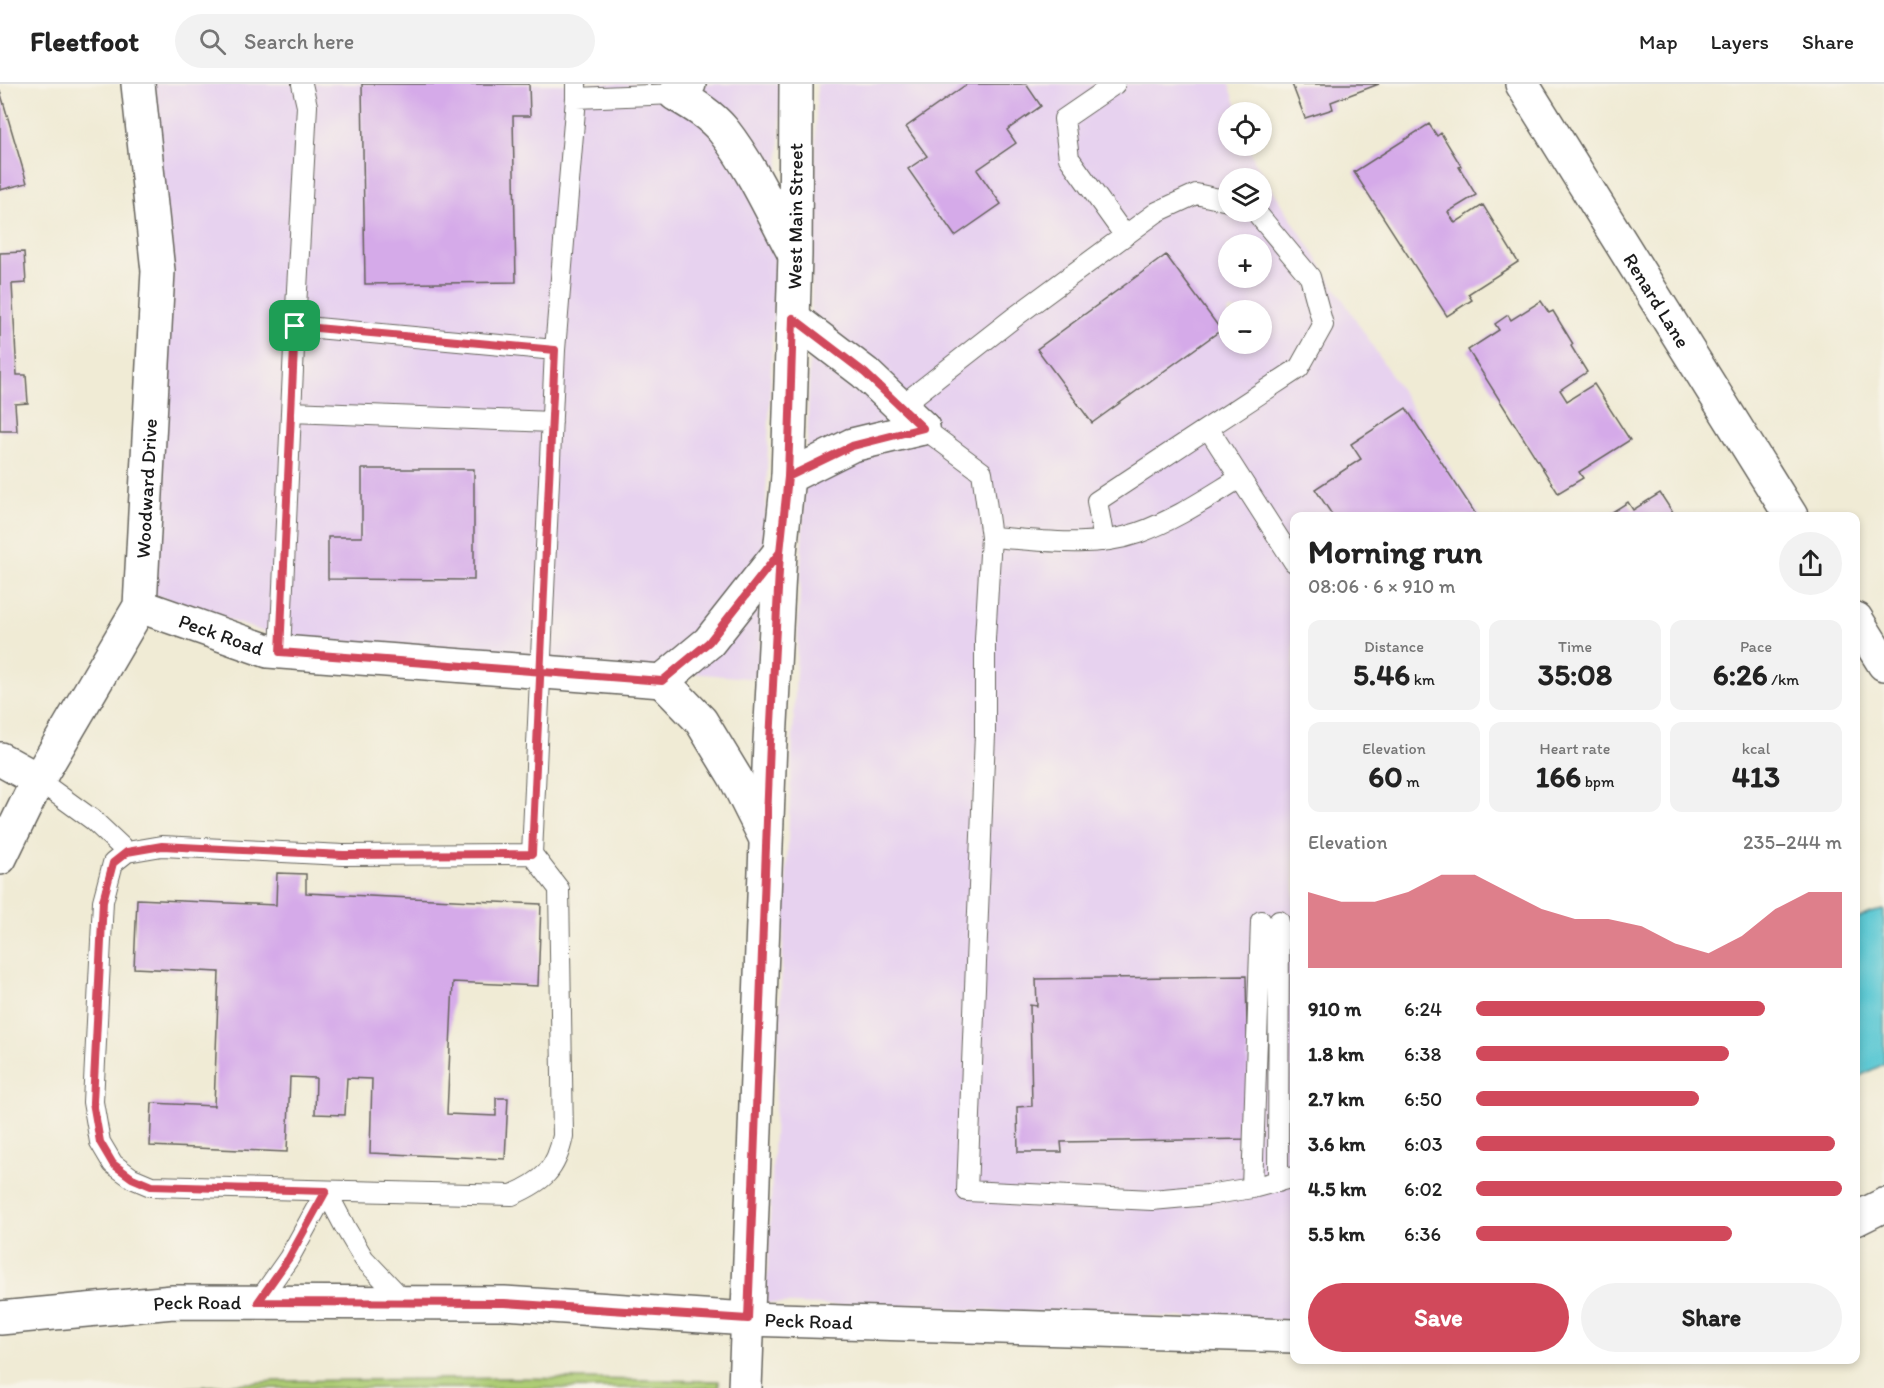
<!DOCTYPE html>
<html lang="en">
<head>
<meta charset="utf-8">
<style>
	:root { --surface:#fff; --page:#f2f2f2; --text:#222; --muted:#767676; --line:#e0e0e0; --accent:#d1495b }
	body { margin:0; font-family:Itim,sans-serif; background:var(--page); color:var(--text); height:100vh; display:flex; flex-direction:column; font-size:22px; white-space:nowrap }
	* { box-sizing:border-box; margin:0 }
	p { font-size:20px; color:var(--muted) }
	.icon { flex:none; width:33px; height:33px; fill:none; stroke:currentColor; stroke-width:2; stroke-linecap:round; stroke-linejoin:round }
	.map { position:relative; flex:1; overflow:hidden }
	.details { position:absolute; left:1290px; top:428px; width:570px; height:852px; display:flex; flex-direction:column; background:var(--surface); border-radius:12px; box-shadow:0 3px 9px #0003 }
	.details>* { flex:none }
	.controls { position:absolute; left:1218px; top:18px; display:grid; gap:12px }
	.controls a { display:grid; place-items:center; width:54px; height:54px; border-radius:50%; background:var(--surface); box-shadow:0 3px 9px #0003; font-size:30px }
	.pin { position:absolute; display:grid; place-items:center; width:51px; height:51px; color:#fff; margin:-26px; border-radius:12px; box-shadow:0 3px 9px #0006 }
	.round { display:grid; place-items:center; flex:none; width:63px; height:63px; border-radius:32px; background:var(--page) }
	.headline { display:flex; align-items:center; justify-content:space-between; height:102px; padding:0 18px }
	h1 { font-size:33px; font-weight:700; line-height:45px }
	.figures { display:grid; grid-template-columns:repeat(3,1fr); gap:9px; height:102px; padding:6px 18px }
	.figures div { display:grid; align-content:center; border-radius:12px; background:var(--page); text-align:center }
	.figures b { font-size:30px; font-weight:700 }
	.figures small { font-size:16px; font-weight:400 }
	.figures p { font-size:16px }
	.chart { height:168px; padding:12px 18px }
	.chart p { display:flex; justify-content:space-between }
	.chart svg { width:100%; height:108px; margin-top:6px; fill:var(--accent); opacity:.7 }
	.button { display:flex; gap:12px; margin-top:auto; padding:12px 18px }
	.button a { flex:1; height:69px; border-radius:36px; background:var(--accent); color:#fff; font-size:24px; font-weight:700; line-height:69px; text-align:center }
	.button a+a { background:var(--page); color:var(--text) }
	ul { padding:0 18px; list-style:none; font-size:20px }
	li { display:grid; grid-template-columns:96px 72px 1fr; align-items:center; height:45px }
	li i { height:15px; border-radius:8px; background:var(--accent) }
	header { display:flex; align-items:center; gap:36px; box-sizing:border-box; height:84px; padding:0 30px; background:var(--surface); border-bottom:2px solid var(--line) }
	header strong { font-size:28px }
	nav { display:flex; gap:33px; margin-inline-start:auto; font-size:21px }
	.search { width:420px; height:54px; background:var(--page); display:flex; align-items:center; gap:15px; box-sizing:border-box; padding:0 21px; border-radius:33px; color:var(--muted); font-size:22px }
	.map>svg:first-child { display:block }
	.built { fill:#e7d2ef; fill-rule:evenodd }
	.green { fill:#adcc74; stroke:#647448; stroke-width:1.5 }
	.water { fill:#5cc8d3; stroke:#3c7278; stroke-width:1.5 }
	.building { fill:#d5aae9 }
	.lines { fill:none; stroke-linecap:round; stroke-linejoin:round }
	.lane-casing { stroke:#66645d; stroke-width:22 }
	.street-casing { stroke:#66645d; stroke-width:36 }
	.secondary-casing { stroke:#66645d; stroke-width:36 }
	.primary-casing { stroke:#66645d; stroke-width:36 }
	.lane { stroke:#fff; stroke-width:20 }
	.street { stroke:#fff; stroke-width:33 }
	.secondary { stroke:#fff; stroke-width:33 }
	.primary { stroke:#fff; stroke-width:33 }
	.route-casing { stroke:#fff; stroke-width:12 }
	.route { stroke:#d1495b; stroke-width:8 }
	.labels { text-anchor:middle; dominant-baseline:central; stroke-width:4.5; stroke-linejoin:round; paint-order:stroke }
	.street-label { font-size:20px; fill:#1c1c1c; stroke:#f7f3e8 }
</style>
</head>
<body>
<header>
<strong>Fleetfoot</strong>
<div class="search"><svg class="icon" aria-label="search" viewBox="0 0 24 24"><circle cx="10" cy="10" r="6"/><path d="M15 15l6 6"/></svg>Search here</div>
<nav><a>Map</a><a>Layers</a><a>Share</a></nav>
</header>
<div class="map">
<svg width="1884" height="1304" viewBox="0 0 1884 1304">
	<rect width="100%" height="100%" fill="#f7f3e8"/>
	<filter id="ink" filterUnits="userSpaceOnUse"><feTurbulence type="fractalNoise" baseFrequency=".0167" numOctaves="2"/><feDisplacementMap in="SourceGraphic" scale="12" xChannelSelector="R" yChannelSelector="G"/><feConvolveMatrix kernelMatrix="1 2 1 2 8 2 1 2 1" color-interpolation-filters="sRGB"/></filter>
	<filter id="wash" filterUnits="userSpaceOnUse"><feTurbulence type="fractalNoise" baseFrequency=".008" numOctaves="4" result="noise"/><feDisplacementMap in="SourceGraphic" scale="24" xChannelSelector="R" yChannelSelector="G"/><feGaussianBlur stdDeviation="1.35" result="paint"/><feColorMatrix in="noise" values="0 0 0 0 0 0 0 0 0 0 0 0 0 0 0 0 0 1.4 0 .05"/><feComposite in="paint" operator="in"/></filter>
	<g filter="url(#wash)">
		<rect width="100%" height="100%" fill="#f0ebd5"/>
		<path class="built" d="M149,0H782L759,595L276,552L152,510Z
			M817,0H1229L1239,28H1228V62H1249L1254,76L1481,432H1294V1237L766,1219L808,336ZM1228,94H1262V128H1228ZM1228,160H1262V194H1228ZM1228,226H1262V260H1228Z"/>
		<path class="green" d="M512,1294L719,1297V1304H183L275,1297Z"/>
		<path class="water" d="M1884,826V980L1856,994V836L1869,829Z"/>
		<g id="blocks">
			<path class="building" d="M362,0H529L530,32H513L516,198L365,200Z
				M967,0H1026L1041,22L1007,46L1016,59L977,86L1001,120L955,152L908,85L927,72L906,43Z
				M1292,0H1379L1331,18L1333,25L1305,34Z
				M0,7L27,99L0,106Z
				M1429,40L1437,52L1441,49L1461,82L1459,83L1476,111L1448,128L1455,139L1483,121L1518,178L1468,210L1472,216L1447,232L1354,88Z
				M24,168L26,199L12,200L17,291H26L28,319L15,320L17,347H0V169Z
				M1166,171L1221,246L1092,339L1037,265Z
				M1541,217L1549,229L1553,227L1573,260L1571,262L1587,288L1560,306L1567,317L1594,300L1630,356L1579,388L1583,394L1558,409L1468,266L1499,246L1495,240L1508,231L1511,236Z
				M1406,324L1477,432H1333L1315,405L1361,375L1351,360Z
				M362,385H474V496L328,495V453H362Z
				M1660,409L1675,432H1606L1628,418L1633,426Z
				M277,789L306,790V809L541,820L538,902L453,898L447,1030L496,1032V1014H508L505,1075L370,1069L372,995L347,994L345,1031L315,1030L316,994L290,993L287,1068L150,1062L152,1019L214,1022L219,888L134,884L137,815L276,821Z
				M1246,892L1249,1055L1061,1058L1062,1068H1018L1017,1023L1032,1022L1030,921L1037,922L1036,895Z"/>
		</g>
	</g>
	<g filter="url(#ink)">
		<use href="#blocks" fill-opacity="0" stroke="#66645d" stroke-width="1.5"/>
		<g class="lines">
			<g class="lane-casing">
				<path id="lane" d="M302,0L307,22L295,242L555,266
					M576,0V14L675,10
					M1115,0L1064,35L1069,74L1125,152
					M901,322L1016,232L1157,128L1196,110L1228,117
					M291,328L552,338
					M923,344L982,388L991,453L985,555V650L967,1107L1152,1116L1208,1111L1252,1104L1294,1093
					M1208,344L1294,478
					M991,453C1039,456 1092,465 1138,449C1175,436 1207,414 1240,394
					M1104,457L1097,417L1299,284L1323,241L1310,193L1256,128
					M280,568L295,242
					M38,696L93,736L127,768
					M532,770L343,771L162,762L127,768L113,779L103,817L93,1018L100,1058L113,1080L132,1094L151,1102L512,1111C544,1097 556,1086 563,1052L559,805L532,770L555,266L576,14
					M1278,1098L1279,837
					M1252,1104L1261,837
					M326,1107L345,1143L364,1175L406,1219
					M258,1218L289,1174L326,1107"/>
			</g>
			<g class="street-casing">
				<g id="street">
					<path id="s1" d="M1522,0L1791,432"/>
					<path id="s2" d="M140,522L268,567L662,597"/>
					<path d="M1856,535L1884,580"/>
					<path d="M0,675L38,696"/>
					<path id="s3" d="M0,774L38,696L140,522L158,187L138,0"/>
				</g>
			</g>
			<g class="secondary-casing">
				<g id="secondary">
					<path d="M1856,1135L1884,1121"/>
					<path id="s4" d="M0,1234L173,1218L504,1219L748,1235L1294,1252"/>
				</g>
			</g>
			<g class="primary-casing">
				<g id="primary">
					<path d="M689,0L675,10C692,20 710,30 723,46C752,83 772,128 794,169"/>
					<path d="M793,234L865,289L923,344"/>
					<path d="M788,393L852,361L923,344"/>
					<path d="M764,751L735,693L701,637L662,597L709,558L780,468"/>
					<path id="s5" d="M745,1304L770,658L780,468L788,393L795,171L796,0"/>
				</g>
			</g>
			<use href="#lane" class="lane"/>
			<use href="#street" class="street"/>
			<use href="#secondary" class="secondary"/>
			<use href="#primary" class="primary"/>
		</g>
	</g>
	<g class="lines" filter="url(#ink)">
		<g class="route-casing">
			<path id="route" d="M295,242L555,266L532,770L343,771L162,762L127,768L113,779L103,817L93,1018L100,1058L113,1080L132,1094L151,1102L326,1107L289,1174L258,1218L504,1219L748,1235L770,658L780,468L788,393L852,362L923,344L865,289L793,234L788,393L780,468L709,558L662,597C535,588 408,578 280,568L295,242"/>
		</g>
		<use href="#route" class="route"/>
	</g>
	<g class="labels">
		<g class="street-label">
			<text stroke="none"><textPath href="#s5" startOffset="1173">West Main Street</textPath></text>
			<text stroke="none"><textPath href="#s1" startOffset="255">Renard Lane</textPath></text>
			<text stroke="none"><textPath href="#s3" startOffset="406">Woodward Drive</textPath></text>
			<text stroke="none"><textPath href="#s2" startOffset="86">Peck Road</textPath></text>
			<text stroke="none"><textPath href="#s4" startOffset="198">Peck Road</textPath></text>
			<text stroke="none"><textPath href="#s4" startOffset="810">Peck Road</textPath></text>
		</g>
	</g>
</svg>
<div class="controls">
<a><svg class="icon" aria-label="locate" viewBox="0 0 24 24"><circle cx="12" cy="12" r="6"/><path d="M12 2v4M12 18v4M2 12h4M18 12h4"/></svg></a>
<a><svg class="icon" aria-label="layers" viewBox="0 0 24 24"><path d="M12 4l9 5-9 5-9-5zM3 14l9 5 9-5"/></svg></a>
<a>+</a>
<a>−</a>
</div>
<div class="pin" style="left:295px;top:242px;background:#1e9e55"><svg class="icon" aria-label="arrive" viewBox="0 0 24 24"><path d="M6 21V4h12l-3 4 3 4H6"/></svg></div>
<section class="details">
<div class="headline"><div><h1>Morning run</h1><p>08:06 · 6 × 910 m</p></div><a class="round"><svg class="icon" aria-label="share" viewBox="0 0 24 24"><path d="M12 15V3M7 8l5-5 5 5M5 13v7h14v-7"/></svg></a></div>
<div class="figures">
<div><p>Distance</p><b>5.46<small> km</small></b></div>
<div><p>Time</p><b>35:08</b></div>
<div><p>Pace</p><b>6:26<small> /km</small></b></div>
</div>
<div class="figures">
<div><p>Elevation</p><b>60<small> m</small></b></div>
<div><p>Heart rate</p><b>166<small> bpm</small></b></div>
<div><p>kcal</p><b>413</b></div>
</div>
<div class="chart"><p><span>Elevation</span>235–244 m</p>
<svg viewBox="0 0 160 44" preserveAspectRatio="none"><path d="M0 44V13L10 17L20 17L30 13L40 6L50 6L60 13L70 20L80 24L90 24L100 27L110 34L120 38L130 31L140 20L150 13L160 13V44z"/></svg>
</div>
<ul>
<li><b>910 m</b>6:24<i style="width:79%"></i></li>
<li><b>1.8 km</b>6:38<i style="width:69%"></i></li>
<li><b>2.7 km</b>6:50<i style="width:61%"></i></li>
<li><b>3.6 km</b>6:03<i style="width:98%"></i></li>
<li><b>4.5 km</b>6:02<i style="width:100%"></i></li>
<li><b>5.5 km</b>6:36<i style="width:70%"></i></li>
</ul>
<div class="button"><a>Save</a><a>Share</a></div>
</section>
</div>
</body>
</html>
